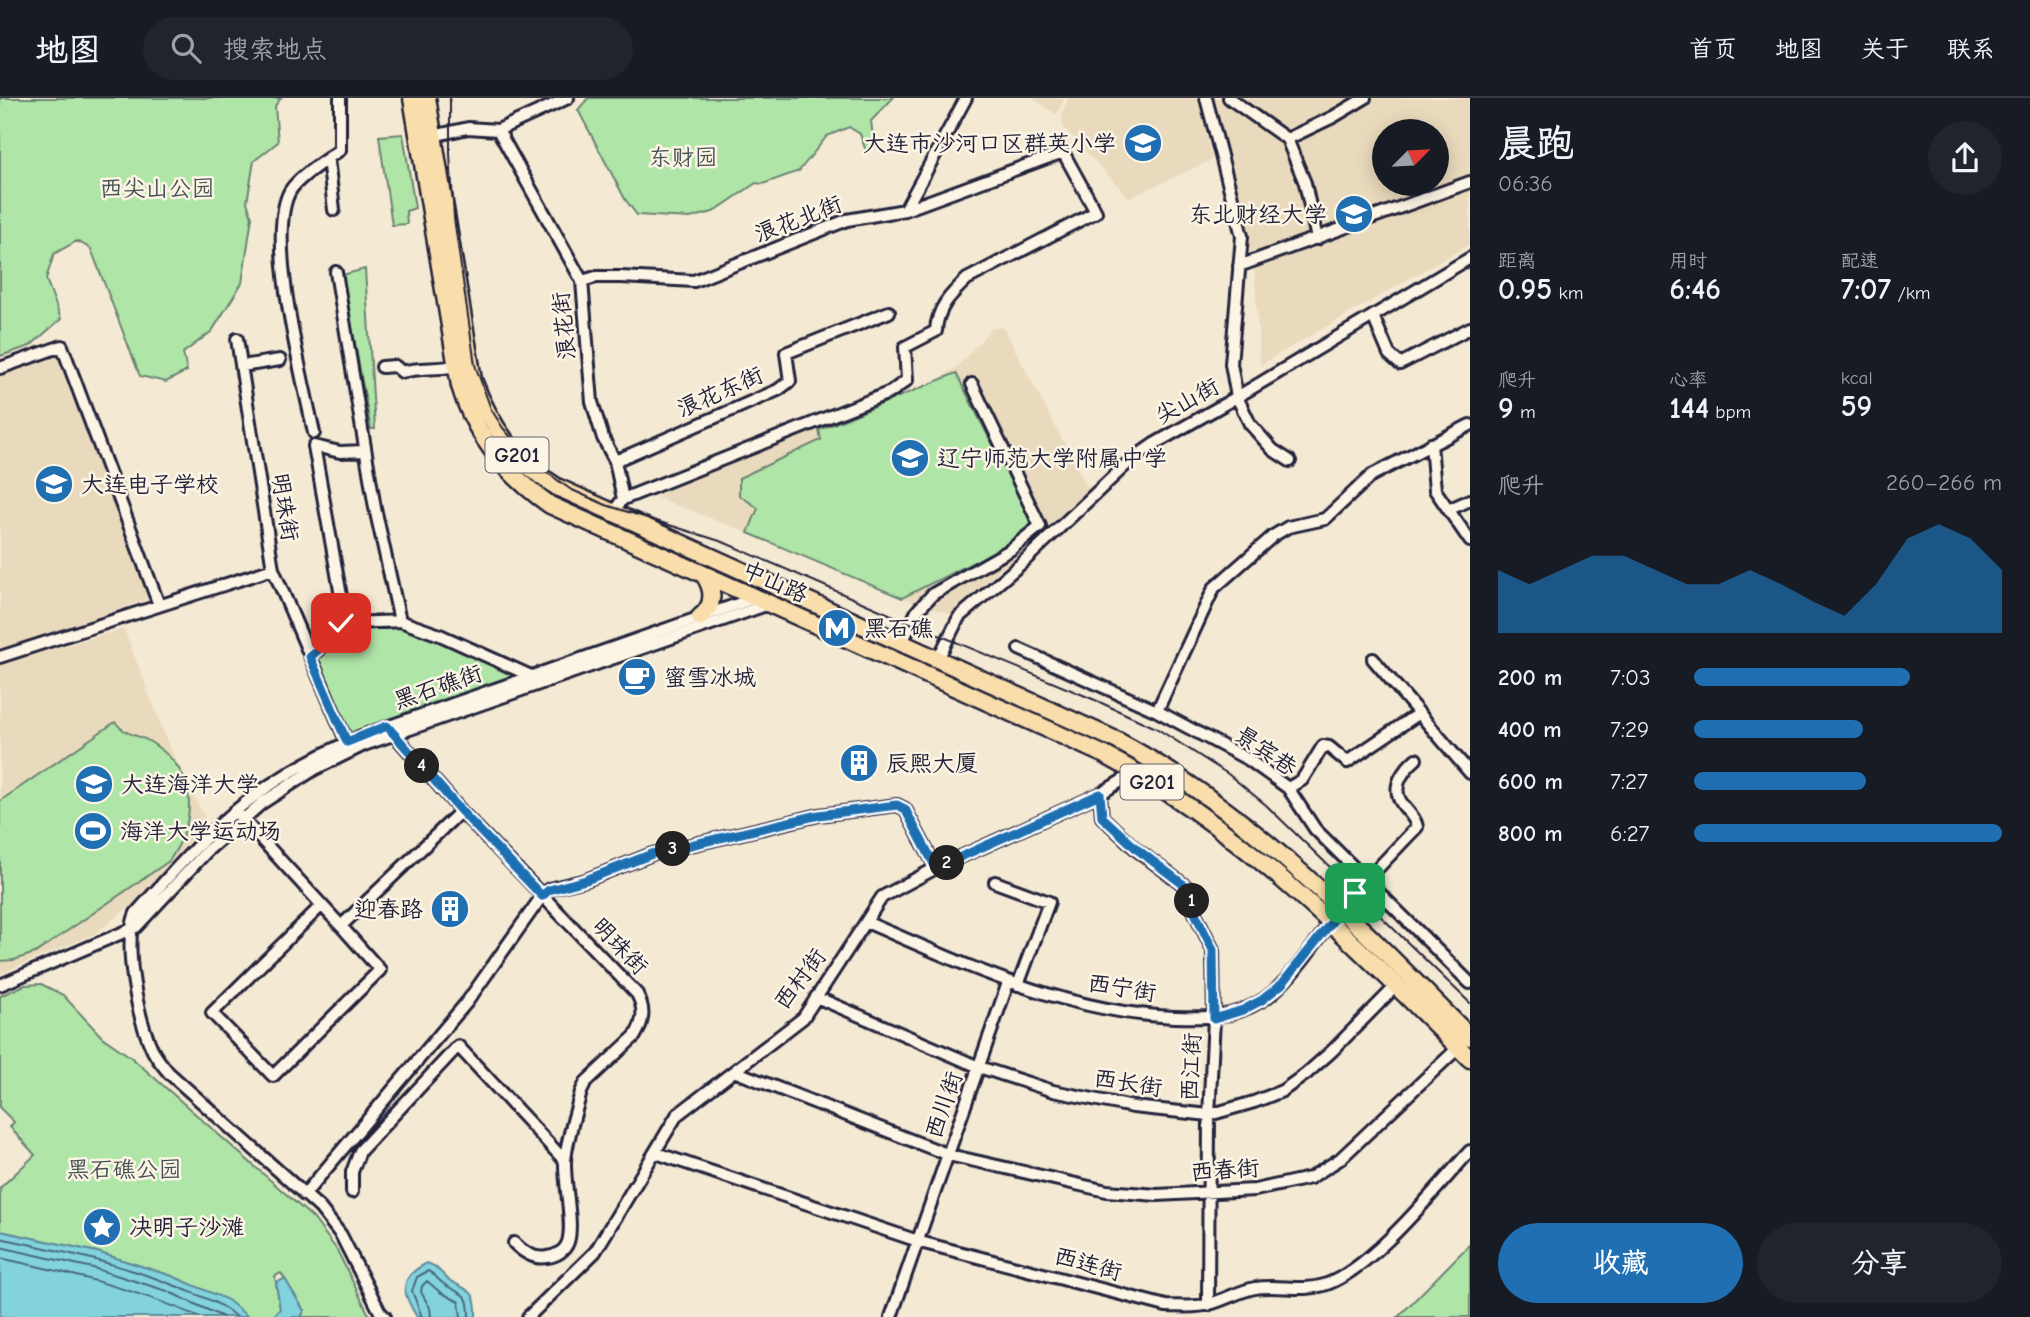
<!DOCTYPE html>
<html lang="zh">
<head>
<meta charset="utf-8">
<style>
	:root { --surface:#171b24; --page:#20242c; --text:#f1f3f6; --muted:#9ea1a6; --line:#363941; --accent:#1f6fb2 }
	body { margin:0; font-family:"Comic Neue","LXGW WenKai TC",sans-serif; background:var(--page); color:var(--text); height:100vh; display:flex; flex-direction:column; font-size:26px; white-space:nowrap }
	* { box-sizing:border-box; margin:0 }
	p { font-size:23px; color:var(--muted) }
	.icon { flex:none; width:38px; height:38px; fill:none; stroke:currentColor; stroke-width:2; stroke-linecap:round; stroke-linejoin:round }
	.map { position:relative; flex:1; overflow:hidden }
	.sheet { display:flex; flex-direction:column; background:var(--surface); width:560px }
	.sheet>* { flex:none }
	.needle { width:46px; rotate:66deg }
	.fabs { position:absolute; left:1372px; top:21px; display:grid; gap:14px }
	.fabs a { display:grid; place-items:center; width:77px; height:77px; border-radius:50%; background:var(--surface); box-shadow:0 4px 18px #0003; font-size:35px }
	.pin { position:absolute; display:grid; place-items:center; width:60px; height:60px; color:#fff; margin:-30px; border-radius:14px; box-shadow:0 4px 10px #0006 }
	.km { position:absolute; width:35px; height:35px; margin:-18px; border-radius:50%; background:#222; color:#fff; font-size:19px; line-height:35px; text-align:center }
	.round { display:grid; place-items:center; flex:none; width:74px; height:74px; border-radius:37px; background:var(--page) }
	.headline { display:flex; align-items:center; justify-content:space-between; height:119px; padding:0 28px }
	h1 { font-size:38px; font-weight:700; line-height:52px }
	.stats { display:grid; grid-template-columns:repeat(3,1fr); gap:10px; height:119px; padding:7px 28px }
	.stats div { display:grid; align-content:center }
	.stats b { font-size:30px; font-weight:700 }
	.stats small { font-size:19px; font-weight:400 }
	.stats p { font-size:19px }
	.chart { height:196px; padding:14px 28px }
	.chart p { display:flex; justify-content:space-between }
	.chart svg { width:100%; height:126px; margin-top:7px; fill:var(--accent); opacity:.7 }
	.cta { display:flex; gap:14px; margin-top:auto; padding:14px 28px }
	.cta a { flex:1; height:80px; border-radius:42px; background:var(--accent); color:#fff; font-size:28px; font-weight:700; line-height:80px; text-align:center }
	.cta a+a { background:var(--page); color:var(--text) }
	ul { padding:0 28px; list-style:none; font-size:23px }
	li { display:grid; grid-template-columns:112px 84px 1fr; align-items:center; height:52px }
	li i { height:18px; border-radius:9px; background:var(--accent) }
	header { display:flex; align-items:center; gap:42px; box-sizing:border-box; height:98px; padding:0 35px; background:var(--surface); border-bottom:2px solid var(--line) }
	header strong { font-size:33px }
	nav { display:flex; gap:38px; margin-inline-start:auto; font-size:24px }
	.search { width:490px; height:63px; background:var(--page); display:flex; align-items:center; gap:18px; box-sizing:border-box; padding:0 24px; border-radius:38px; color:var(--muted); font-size:26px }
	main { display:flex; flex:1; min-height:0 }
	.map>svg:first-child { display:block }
	.built { fill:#eadabd; fill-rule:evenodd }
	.green { fill:#b0e5a8; stroke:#698472; stroke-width:2 }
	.water { fill:#83d3de; stroke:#5c8c9d; stroke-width:2 }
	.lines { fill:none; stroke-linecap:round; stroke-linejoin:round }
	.shore { stroke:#49697c; stroke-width:2 }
	.minor-casing { stroke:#22223b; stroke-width:16 }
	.highway-casing { stroke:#22223b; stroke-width:21 }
	.minor { stroke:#fcf5e5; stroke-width:10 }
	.highway { stroke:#f9deab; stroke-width:16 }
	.tram { stroke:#22223b; stroke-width:2 }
	.route-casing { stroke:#fff; stroke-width:14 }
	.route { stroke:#1f6fb2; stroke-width:9 }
	.labels { text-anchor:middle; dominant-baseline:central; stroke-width:5; stroke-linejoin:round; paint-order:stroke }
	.shield { fill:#fcf5e5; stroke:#63616e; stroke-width:2 }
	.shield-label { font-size:21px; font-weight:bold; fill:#22223b }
	.poi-label { font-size:23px; fill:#22223b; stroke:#fcf5e5; text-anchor:start }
	.park-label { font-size:23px; fill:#465356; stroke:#fcf5e5 }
	.street-label { font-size:23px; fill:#22223b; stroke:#fcf5e5 }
</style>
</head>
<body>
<header>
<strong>地图</strong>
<div class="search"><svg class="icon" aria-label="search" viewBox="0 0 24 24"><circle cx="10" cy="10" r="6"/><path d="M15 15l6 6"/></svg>搜索地点</div>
<nav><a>首页</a><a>地图</a><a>关于</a><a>联系</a></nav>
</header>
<main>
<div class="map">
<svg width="1470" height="1219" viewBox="0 0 1470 1219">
	<rect width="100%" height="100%" fill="#f4e9d3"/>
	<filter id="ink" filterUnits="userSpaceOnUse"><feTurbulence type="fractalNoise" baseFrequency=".0143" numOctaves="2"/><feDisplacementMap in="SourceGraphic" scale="14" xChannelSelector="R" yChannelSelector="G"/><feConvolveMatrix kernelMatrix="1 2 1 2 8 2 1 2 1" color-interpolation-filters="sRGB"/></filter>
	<g filter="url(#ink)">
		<path class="built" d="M1032,0H1064L1057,17Z
			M1068,0H1198L1212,62L1129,100L1063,29L1062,16Z
			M1205,0H1470V146L1260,267L1254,164L1221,59ZM1384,33H1437V86H1384Z
			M1003,229L1089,392L950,516L902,500L748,435L656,399L676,388L931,287L958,268L991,231Z
			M57,241L67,280L149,492L148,501L0,553V261Z
			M124,531L169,648L207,724L134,805L96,835L0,876V566Z"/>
		<path class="green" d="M0,0H281L275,8L278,44L254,63L247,104L252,119L242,185L212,233L183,255L187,273L166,284L140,278L91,151L77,143L54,156L46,181L61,221L30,248L0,258Z
			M588,0H893L871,23L874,47L866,53L860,36L849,29L827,38L799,73L763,86L756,85L713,114L690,120L637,117L625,101L578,12Z
			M403,36L415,110L406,113L407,126L392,127L379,38Z
			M365,171L375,331H371L342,177Z
			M956,275L1033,426L1008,447L902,500L748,435L758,410L739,397V380L821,342L819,332Z
			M402,529L523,578L350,638L318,563L331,537L347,533Z
			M115,624C127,639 137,635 152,645C198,674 198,721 169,763L35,855L14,862L0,863V703Z
			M41,886L63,897L102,939L132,960L313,1120L337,1152L370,1219H301L304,1212L281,1175L275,1178L280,1211L273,1219H248L227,1202L172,1178L97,1154L0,1133V1090L35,1057L10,1029L14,1024L0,1010V898L25,887Z
			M1470,1146V1219H1398Z"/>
		<path class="water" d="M0,1133L97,1154L172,1178L228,1202L248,1219H0Z
			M427,1165C438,1168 441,1176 449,1182C469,1194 477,1191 476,1219H417C402,1195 397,1180 427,1165Z
			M285,1181L304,1213L301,1219H273L280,1211L276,1184Z"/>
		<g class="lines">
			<path class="shore" d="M0,1140C64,1154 128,1167 188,1193C206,1200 222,1206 236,1219
				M0,1149L93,1170L167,1193L223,1219
				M0,1160C69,1175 135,1191 200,1219
				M422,1219L412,1193L417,1179L428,1173C436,1177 439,1184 447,1188C465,1198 469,1196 469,1219
				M431,1219L430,1210L421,1194L422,1188L427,1183L440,1194L459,1204L461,1219"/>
			<g class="minor-casing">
				<path id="minor" d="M1206,0L1242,138L1231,266L1237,299L1250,326L1273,352L1290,363
					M1229,0L1287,41L1305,85L1317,141
					M498,32L582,183L592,304L603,340L615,363L623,401L619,406
					M433,38L468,30L498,32L568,0
					M1287,41L1333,19L1365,0
					M328,60L334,112
					M1239,168L1470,84
					M582,183L596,179H621L694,183L847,122L905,112L966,0
					M1373,218L1389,256L1400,266L1470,230
					M237,241L273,471L348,647
					M242,268L280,262
					M382,269L395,268L402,274C420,269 437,272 455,268
					M0,270L62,248L159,507
					M314,335C303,281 265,138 290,93C298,79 327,61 340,52V0
					M1431,346L1435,392L1470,443
					M615,363L778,292L790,283L786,255L889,214
					M623,401L891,294L907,282L905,249L936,233C937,210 951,196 967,181L1096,114L1063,54L905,112
					M1450,411L1470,402
					M341,498L314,348L340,354L365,353
					M400,523L440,537L531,578
					M902,545L917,513L933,496L1010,452L1040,428L972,286
					M1019,551L1157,613L1249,662L1288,690L1315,731L1470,885
					M0,559L273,471
					M311,559L319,551L327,530C345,523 378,525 400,523L375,410L336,174
					M938,561L959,519L1022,465L1131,362L1154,346L1237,299L1470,160
					M1373,561L1470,675
					M1157,613L1214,490L1273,438L1288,429L1325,421L1372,377L1470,327
					M392,634L461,713L637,896C645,911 644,923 635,938L586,984L581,994C575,1017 567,1040 565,1063C564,1086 574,1126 568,1144C565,1153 556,1158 547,1159C534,1162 523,1154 514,1145
					M1288,690L1302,682L1323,648L1329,649L1347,664L1418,616
					M1100,696L1102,719L1137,752L1188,790L1195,815L1213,852L1214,921L1209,1017L1208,1207
					M238,716L341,828L461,713
					M995,784L1049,804L1018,887
					M322,807L212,915L273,978L380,872L341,828
					M866,824C966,867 1063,914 1174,919C1206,920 1231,921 1261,903C1290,886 1319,838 1341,811C1365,783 1391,756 1417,729C1415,717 1403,711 1399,700C1393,685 1406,670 1416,661
					M0,887L136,829L208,752L262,705L315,671L364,647L769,506
					M816,899L979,969L1053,993L1133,1009L1209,1017L1254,1004L1282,993L1306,976L1332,953L1396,888
					M734,973L949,1057L1107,1093L1157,1097L1255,1092L1310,1080L1340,1061L1458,950
					M656,1055L924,1145L1166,1208C1180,1208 1197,1210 1209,1206C1225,1202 1239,1193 1255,1190C1278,1186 1302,1194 1324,1187C1370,1173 1436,1090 1470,1053
					M352,1094V1074L360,1053L458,948L565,1063
					M304,1097L467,904L542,798L549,791L586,782L652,756L819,717L897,707L905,711L936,770
					M385,1219L380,1214L341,1137L320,1110L169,975C163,968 157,961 153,953C138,922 122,846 136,815C165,783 193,750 225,722C266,685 312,660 361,638L755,500
					M528,1219L595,1154L677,1017L803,920L882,799L936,770L1100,696L1136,674
					M891,1219L1008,885"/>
			</g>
			<g class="highway-casing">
				<path id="highway" d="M412,0L460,288C475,338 507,377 550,407L1105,657C1247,733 1357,849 1470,961
					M427,0L473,282C490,327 515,364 557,389L1116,642C1254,715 1361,830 1470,939
					M700,519C715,508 714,491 704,477"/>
			</g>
			<use href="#minor" class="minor"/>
			<use href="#highway" class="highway"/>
			<path class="tram" d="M450,0V56L454,120L475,267L491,311L503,330L535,366L570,391L606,407L723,444L903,522L1095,602L1156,630L1228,676L1266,707L1470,905"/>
		</g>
	</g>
	<g class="lines" filter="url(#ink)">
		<g class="route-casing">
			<path id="route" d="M341,525L327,530L319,551L310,559L347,644L387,628L461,713L542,798L549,792L586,782L652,756L819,717L897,707L905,711L936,770L1100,696L1102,719L1138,752L1188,790L1195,815L1213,852L1214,921L1243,912L1262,902L1282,886L1355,795"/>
		</g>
		<use href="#route" class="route"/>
	</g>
	<defs>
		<g id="school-disc" transform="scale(2.0125)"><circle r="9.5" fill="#1f6fb2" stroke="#fcf5e5"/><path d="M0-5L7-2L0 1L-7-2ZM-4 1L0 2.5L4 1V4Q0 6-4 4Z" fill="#fff"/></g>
		<g id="university-disc" transform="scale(2.0125)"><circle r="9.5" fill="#1f6fb2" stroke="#fcf5e5"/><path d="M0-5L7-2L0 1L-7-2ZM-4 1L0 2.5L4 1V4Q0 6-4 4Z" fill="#fff"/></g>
		<g id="metro-disc" transform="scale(2.0125)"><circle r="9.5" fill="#1f6fb2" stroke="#fcf5e5"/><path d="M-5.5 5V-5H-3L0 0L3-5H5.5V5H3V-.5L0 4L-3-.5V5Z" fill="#fff"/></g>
		<g id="cafe-disc" transform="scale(2.0125)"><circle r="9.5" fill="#1f6fb2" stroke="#fcf5e5"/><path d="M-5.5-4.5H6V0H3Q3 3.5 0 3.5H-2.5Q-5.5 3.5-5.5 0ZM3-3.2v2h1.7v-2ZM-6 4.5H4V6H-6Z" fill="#fff"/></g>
		<g id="building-disc" transform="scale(2.0125)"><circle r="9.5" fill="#1f6fb2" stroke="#fcf5e5"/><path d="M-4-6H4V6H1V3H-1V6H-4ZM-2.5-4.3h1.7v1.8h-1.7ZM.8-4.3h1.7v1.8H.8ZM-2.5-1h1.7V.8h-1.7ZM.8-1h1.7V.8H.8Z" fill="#fff"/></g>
		<g id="stadium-disc" transform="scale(2.0125)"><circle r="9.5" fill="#1f6fb2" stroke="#fcf5e5"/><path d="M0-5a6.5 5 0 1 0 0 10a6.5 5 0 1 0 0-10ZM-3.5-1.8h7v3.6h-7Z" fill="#fff"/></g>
		<g id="sight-disc" transform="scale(2.0125)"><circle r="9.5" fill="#1f6fb2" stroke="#fcf5e5"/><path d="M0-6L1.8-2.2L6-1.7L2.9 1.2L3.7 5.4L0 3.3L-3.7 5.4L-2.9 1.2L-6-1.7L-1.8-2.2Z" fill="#fff"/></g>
	</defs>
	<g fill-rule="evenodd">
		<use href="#school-disc" x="1143" y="45"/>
		<use href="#university-disc" x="1354" y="116"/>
		<use href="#school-disc" x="910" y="360"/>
		<use href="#school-disc" x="54" y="386"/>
		<use href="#metro-disc" x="837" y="530"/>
		<use href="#cafe-disc" x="637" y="579"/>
		<use href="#building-disc" x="859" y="665"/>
		<use href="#university-disc" x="94" y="686"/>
		<use href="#stadium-disc" x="93" y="733"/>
		<use href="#building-disc" x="450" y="811"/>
		<use href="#sight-disc" x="102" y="1129"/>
	</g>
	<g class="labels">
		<g class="shield">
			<rect x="485.5" y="339.5" width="63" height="35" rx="5"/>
			<rect x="1120.5" y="666.5" width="63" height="35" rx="5"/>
		</g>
		<g class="shield-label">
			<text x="517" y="357">G201</text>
			<text x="1152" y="684">G201</text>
		</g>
		<g class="poi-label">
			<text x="1116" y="45" text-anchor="end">大连市沙河口区群英小学</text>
			<text x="1327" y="116" text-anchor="end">东北财经大学</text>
			<text x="937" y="360">辽宁师范大学附属中学</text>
			<text x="81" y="386">大连电子学校</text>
			<text x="864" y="530">黑石礁</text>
			<text x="664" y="579">蜜雪冰城</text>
			<text x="886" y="665">辰熙大厦</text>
			<text x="121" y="686">大连海洋大学</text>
			<text x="120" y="733">海洋大学运动场</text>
			<text x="423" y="811" text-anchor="end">迎春路</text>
			<text x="129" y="1129">决明子沙滩</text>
		</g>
		<g class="park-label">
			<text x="683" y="59">东财园</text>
			<text x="157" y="90">西尖山公园</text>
			<text x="124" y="1071">黑石礁公园</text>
		</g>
		<g class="street-label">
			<text transform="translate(798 121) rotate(-21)">浪花北街</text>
			<text transform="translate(564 228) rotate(-96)">浪花街</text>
			<text transform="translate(720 294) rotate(-24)">浪花东街</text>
			<text transform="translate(1187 303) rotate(-29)">尖山街</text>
			<text transform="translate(285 409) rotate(81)">明珠街</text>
			<text transform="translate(775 484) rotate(24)">中山路</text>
			<text transform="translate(438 589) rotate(-19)">黑石礁街</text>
			<text transform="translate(1266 653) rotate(34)">景宾巷</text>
			<text transform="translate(620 848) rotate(46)">明珠街</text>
			<text transform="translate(800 881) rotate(-53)">西村街</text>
			<text transform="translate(1122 890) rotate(9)">西宁街</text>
			<text transform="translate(1191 969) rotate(-87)">西江街</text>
			<text transform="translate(1128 985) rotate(9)">西长街</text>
			<text transform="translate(944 1007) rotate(-71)">西川街</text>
			<text transform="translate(1225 1072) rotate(-4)">西春街</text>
			<text transform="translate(1088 1166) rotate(15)">西连街</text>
		</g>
	</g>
</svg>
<div class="fabs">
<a><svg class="needle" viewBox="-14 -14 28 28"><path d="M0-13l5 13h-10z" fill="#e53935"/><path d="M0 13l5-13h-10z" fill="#9ea1a6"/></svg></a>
</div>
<div class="pin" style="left:1355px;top:795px;background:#1e9e55"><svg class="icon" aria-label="arrive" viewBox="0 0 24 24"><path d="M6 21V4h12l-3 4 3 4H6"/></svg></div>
<div class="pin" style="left:341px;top:525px;background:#d93025"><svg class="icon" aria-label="check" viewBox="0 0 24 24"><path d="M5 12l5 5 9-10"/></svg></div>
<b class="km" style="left:1192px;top:803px">1</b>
<b class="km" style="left:947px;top:765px">2</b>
<b class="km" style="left:673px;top:751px">3</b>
<b class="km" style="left:422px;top:668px">4</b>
</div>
<section class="sheet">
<div class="headline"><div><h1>晨跑</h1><p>06:36</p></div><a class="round"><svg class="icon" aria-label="share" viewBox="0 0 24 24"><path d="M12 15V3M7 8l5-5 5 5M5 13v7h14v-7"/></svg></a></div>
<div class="stats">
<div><p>距离</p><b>0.95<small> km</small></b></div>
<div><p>用时</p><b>6:46</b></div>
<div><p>配速</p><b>7:07<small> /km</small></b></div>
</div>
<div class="stats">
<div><p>爬升</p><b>9<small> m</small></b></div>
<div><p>心率</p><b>144<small> bpm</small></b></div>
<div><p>kcal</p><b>59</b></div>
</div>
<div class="chart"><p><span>爬升</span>260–266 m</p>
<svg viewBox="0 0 160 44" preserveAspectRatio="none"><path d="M0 44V22L10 27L20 22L30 17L40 17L50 22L60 27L70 27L80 22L90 27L100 33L110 38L120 27L130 11L140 6L150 11L160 22V44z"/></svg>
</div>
<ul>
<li><b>200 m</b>7:03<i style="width:70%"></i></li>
<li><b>400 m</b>7:29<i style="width:55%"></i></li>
<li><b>600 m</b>7:27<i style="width:56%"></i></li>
<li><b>800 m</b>6:27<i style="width:100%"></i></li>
</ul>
<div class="cta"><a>收藏</a><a>分享</a></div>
</section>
</main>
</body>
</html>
